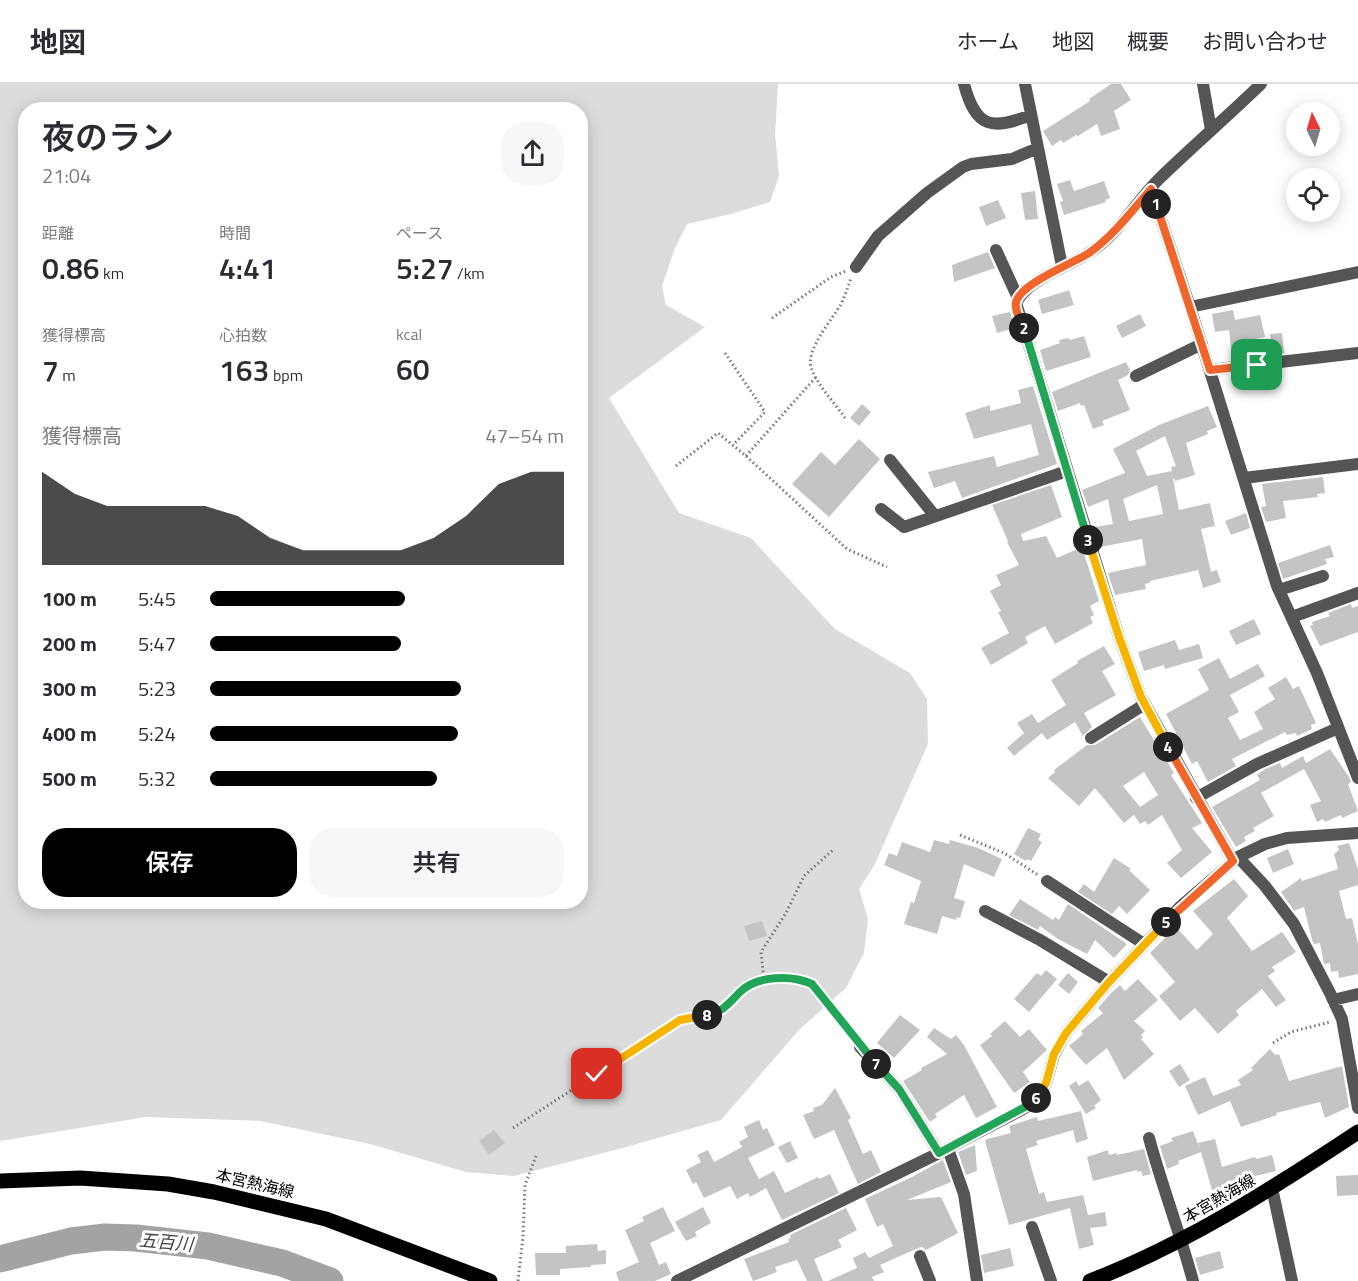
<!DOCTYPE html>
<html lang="ja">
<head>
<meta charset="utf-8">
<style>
	:root { --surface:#fff; --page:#f7f7f7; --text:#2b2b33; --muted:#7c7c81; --line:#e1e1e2; --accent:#000 }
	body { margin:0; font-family:"Titillium Web","Noto Sans JP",sans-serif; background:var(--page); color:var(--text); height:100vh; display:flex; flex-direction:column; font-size:22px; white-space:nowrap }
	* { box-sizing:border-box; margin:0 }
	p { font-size:20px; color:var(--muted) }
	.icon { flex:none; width:33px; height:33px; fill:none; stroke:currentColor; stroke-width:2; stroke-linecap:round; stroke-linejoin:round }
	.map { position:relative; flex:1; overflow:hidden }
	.sheet { position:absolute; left:18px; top:18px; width:570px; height:807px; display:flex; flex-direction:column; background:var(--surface); border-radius:24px; box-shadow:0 3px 15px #0003 }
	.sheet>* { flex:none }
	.needle { width:39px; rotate:355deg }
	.buttons { position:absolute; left:1286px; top:18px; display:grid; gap:12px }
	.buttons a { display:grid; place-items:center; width:54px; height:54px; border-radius:50%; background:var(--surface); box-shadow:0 3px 15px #0003; font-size:30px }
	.pin { position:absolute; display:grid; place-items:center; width:51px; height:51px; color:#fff; margin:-26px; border-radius:12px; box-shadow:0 3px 9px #0006 }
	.km { position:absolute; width:30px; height:30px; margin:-15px; border-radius:50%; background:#222; color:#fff; font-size:16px; line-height:30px; text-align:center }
	.round { display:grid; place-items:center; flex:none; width:63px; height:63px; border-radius:24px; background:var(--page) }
	.summary { display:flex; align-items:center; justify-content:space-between; height:102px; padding:0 24px }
	h1 { font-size:33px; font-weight:600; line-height:45px }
	.metrics { display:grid; grid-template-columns:repeat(3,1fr); gap:9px; height:102px; padding:6px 24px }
	.metrics div { display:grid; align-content:center }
	.metrics b { font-size:30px; font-weight:600 }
	.metrics small { font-size:16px; font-weight:400 }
	.metrics p { font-size:16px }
	.chart { height:168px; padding:12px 24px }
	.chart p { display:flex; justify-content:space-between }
	.chart svg { width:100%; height:108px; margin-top:6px; fill:var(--accent); opacity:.7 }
	.action { display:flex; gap:12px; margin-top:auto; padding:12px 24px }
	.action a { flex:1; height:69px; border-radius:24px; background:var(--accent); color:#fff; font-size:24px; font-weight:600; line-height:69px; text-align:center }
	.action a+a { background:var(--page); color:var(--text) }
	ul { padding:0 24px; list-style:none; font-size:20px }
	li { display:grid; grid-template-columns:96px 72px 1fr; align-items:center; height:45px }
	li i { height:15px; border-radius:8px; background:var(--accent) }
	header { display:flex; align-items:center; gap:36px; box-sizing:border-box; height:84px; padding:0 30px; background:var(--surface); border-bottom:2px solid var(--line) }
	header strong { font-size:28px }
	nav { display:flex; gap:33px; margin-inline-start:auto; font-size:21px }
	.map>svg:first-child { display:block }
	.green { fill:#dcdcdc; fill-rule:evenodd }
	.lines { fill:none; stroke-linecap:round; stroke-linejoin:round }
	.river { stroke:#a3a3a3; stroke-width:27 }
	.building { fill:#c4c4c4; fill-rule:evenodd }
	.path { stroke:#777; stroke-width:3; stroke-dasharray:1.5 3; stroke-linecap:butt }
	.street { stroke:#555; stroke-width:12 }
	.primary { stroke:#000; stroke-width:15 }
	.split-1-casing { stroke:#fff; stroke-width:12 }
	.split-2-casing { stroke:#fff; stroke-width:12 }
	.split-3-casing { stroke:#fff; stroke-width:12 }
	.split-4-casing { stroke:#fff; stroke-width:12 }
	.split-5-casing { stroke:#fff; stroke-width:12 }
	.split-6-casing { stroke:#fff; stroke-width:12 }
	.split-7-casing { stroke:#fff; stroke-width:12 }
	.split-8-casing { stroke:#fff; stroke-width:12 }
	.split-9-casing { stroke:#fff; stroke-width:12 }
	.split-1 { stroke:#f0652b; stroke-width:8 }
	.split-2 { stroke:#f0652b; stroke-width:8 }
	.split-3 { stroke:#22a559; stroke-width:8 }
	.split-4 { stroke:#f5b400; stroke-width:8 }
	.split-5 { stroke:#f0652b; stroke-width:8 }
	.split-6 { stroke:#f5b400; stroke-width:8 }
	.split-7 { stroke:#22a559; stroke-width:8 }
	.split-8 { stroke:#22a559; stroke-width:8 }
	.split-9 { stroke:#f5b400; stroke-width:8 }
	.labels { text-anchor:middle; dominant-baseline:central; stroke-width:6; stroke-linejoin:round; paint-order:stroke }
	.street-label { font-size:16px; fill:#000; stroke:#fff }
	.water-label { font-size:18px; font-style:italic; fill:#444; stroke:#fff }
</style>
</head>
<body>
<header>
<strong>地図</strong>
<nav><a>ホーム</a><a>地図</a><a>概要</a><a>お問い合わせ</a></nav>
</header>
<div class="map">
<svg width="1358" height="1197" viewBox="0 0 1358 1197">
	<rect width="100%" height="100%" fill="#fff"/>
	<path class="green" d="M0,0H778L775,50L779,92L770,118L731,130L687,140L675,164L662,202L666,221L705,243L609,314L679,429L751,454L835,545L910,589L927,615L928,660L874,782L859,805L868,835L864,869L846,904L799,946L721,1036L619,1065L514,1092L466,1088L370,1060L260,1037L146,1033L0,1057ZM26,26H580V818H26Z"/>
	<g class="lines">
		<path class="river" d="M0,1175L71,1157L105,1153L136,1154L208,1162L282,1179L330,1197"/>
	</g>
	<path class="building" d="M1111,0H1121L1131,16L1114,27L1120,45L1101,52L1097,40L1078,52L1076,51L1063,59L1061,56L1052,62L1043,47L1090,17L1089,15Z
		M1070,96L1074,107L1104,97L1110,114L1105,116L1106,118L1064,131L1060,118L1063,117L1057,100Z
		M1035,107L1038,135L1025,136L1021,109Z
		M998,116L1006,134L986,142L979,123Z
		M988,168L995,184L954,198L952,181Z
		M1069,206L1074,221L1042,230L1038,216Z
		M1233,226L1235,236L1260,231L1265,253L1241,258L1243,272L1232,273L1229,246L1215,248L1212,230Z
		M1010,228L1015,244L997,249L992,232Z
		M1140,230L1146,242L1122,254L1116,242Z
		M1282,249L1284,269L1272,271L1270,250Z
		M1084,252L1091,273L1046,287L1040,266L1060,259L1059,256L1069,254L1070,256Z
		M1126,278L1130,286L1128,291L1118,296L1130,326L1102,337L1104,341L1093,345L1084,321L1081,322L1080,319L1058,327L1052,308Z
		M1033,302L1057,380L962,414L955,397L934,404L928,388L994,372L997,383L1039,371L1031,340L974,355L965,329L990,321V327L1021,319L1018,306Z
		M862,320L871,328L859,342L850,334Z
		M1208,322L1217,343L1207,347L1208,350L1186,359L1195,391L1175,397L1174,394L1173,395L1179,426L1210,419L1215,442L1201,445L1211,488L1217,486L1221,498L1203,504L1198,486L1150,497V499L1145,500L1146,505L1115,511L1108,489L1146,481L1142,455L1100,463L1095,443L1113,440L1108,415L1088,423L1082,406L1125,389L1113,365L1159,341ZM1165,352L1176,382L1171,383L1172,387L1147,392L1136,367ZM1157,401L1163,430L1129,437L1123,415Z
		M859,355L880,375L829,433L792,400L821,368L835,381Z
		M1323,393L1325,409L1317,410L1318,413L1283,417L1286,434L1266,438L1261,423L1266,422L1262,400Z
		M1051,401L1062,433L1021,450L1023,457L1046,452L1057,474L1082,463L1099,517L1090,522L1094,531L1090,533L1093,539L1055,560L1045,542L1025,553L1028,559L991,581L981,564L1009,549L998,528L1001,527L990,507L1001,501L996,491L1019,481L1007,458L1008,457L992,421Z
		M1246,429L1250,444L1231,451L1225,437Z
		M1330,461L1334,473L1325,475L1327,480L1283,495L1278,479Z
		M1351,520L1352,524L1358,522V548L1320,562L1310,542L1313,541L1312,538L1330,532L1328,529Z
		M1254,535L1261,550L1236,561L1229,547Z
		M1175,556L1179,566L1199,560L1203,574L1165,585L1164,581L1144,587L1138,568Z
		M1104,562L1115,580L1102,587L1116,611L1084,629L1092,643L1083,652L1075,638L1047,656L1042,649L1014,672L1007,664L1024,649L1017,639L1032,630L1038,639L1066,621L1051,596L1078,579L1077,577Z
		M1219,574L1230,595L1258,580L1265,592L1230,611L1239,628L1228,634L1240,656L1263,645L1254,628L1275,615L1268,604L1286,593L1293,605L1299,602L1316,639L1311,641L1312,645L1297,652L1296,649L1287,651L1285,648L1232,675L1236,682L1208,698L1197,677L1192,680L1166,630L1209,606L1198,585Z
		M1140,633L1174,689L1171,691L1202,739L1192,744L1212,768L1181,794L1167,779L1182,766L1162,731L1148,741L1145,737L1140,740L1134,731L1124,739L1095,704L1079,722L1048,694L1055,688L1054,686L1087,661H1095ZM1144,688L1158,711L1140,723L1123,702Z
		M1330,665L1349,693L1351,698L1348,700L1358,727L1342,734L1341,731L1325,738L1323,735L1317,738L1310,721L1321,717L1304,685L1261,709L1274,732L1253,744L1255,747L1244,753L1246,757L1236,763L1212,723L1260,696L1257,691L1265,685L1280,679L1282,684L1303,672L1306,679Z
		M1028,744L1041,750L1038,756L1042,758L1031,777L1027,775L1026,777L1014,770Z
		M934,756L949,760L950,756L978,764L1002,775L994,793L964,780L954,814L965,817L960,834L957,833L956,836L942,832L937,850L904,840L911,818L914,819L921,797L884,781L889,769L897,772L902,758L930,768Z
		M1349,759L1358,785V801L1339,807L1346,835L1352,834L1358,860V890L1339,894L1338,887L1331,888L1330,879L1324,880L1320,859L1314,860L1312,856L1304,823L1294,827L1281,808L1301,794L1302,797L1338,785L1334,770L1339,766L1337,762Z
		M1288,765L1294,780L1273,789L1267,774Z
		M1114,774L1131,785L1129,786L1150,806L1127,830L1119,822L1112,830L1078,808L1084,800L1094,808Z
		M1234,795L1248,812L1227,834L1252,867L1282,848L1296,868L1272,883L1275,887L1268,892L1286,916L1276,923L1262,905L1236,927L1239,931L1218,950L1195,924L1180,937L1159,912L1175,898L1150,869L1176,843L1197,866L1213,850L1193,827Z
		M1020,815L1053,836L1055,833L1059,836L1068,820L1127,860L1114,874L1095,856L1087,870L1058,855L1040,842L1038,846L1009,831Z
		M762,837L767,852L749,857L744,842Z
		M1046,886L1057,895L1029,928L1014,915L1037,889L1041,892Z
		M1068,889L1078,898L1069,910L1058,901Z
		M1138,895L1158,916L1134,937L1145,947L1141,951L1143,954L1141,955L1154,970L1124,996L1107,964L1086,981L1069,962L1083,950L1081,947L1103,929L1098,924L1111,909L1120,901L1125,907Z
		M900,931L920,946L894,974L877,959Z
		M1005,937L1020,953L1029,945L1047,966L1023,988L1030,998L1014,1009L980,961L992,952L990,950Z
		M934,944L951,955L956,951L964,961L997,1023L976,1034L964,1011L935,1030L937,1033L930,1038L903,997L922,986L921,984L947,970L927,953Z
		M1270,965L1275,971L1279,970L1289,997L1342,982L1349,1023L1325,1034L1320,1018L1276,1029L1277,1031L1241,1043L1230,1017L1198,1031L1185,1002L1205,993L1213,1012L1241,1001L1238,996L1253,986L1251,984Z
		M1180,980L1190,996L1179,1003L1169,987Z
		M1088,996L1101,1016L1094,1022L1096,1024L1086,1030L1069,1002L1076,997L1079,1002Z
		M835,1004L851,1034L848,1036L863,1070L871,1066L881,1088L858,1100L834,1046L814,1055L803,1031L814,1027L813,1024L822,1021Z
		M1081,1027L1088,1055L1076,1059L1073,1046L1036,1057L1038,1061L1026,1065L1039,1110L1044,1108L1047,1118L1083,1111L1088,1131L1105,1128L1107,1142L1090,1144L1094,1161L1079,1165L1070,1124L1009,1141L985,1057L987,1055L1011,1049L1009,1042L1037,1033L1038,1037Z
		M759,1036L763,1046L767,1044L775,1061L748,1074L759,1095L774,1087L785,1109L818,1093L819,1095L830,1090L839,1109L782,1136L766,1104L750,1113L748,1109L737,1115L730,1102L704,1114L696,1098L693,1100L686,1086L701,1078L697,1071L708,1066L714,1078L742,1063L739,1058L748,1053L744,1043Z
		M494,1046L505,1059L489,1071L479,1057Z
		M1193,1047L1201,1068L1198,1059L1215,1055L1222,1083L1255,1073L1256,1075L1272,1071L1276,1087L1234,1097L1235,1102L1213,1109L1201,1068L1178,1077L1179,1080L1167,1085L1160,1062L1173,1057L1171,1054Z
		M790,1057L798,1074L787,1079L778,1063Z
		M975,1061L977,1087L966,1091L958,1068Z
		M1144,1065L1151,1090L1143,1092L1141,1087L1137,1088V1086L1093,1097L1087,1073L1108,1066L1109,1071L1117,1069V1071Z
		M943,1076L951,1098L907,1116L941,1113L958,1149L926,1166L922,1163L918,1164L880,1181L884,1188L872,1193L874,1197H828L857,1184L853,1174L865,1168L869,1174L893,1162L883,1140L877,1143L865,1115L912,1093Z
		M1358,1091V1111L1337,1112L1336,1092Z
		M663,1123L675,1147L650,1159L659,1181L666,1178L671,1190L655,1197H619L616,1188L639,1178L625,1146L644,1137L642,1133Z
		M703,1123L711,1139L695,1148L697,1152L686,1157L675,1138Z
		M846,1124L857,1146L838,1156L842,1163L814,1175L823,1197H807L797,1176L775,1183L777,1188L753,1197L744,1175L789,1158L788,1155L791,1154L790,1151Z
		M597,1160L598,1167L606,1166V1180L591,1181V1183L560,1185V1191H536L535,1169H566V1162Z
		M1010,1164L1014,1182L984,1189L981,1171Z
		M1220,1167L1224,1184L1200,1191L1195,1174Z"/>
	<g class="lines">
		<path class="path" d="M772,234L831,193L846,187
			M725,269L765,328L733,361
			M845,334C834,318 817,301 811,283C806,265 832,236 841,220C845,212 848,203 851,194
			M746,372L816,293
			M676,382L718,349L746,372L847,465L887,483
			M960,751L1004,769L1038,791
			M764,897L761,868L786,829L804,792L833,766
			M1273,959L1291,948L1330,938
			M513,1044L680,936L718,929L731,920L742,906L760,897L779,893L797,894L812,900L854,954
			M518,1197L523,1153L525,1101L536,1072"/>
		<path class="street" d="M964,0C976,45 992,46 1031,31
			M1025,0L1062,182
			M1203,0L1211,46
			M1151,105L1190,223L1277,502L1317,589L1358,694
			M996,166L1018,214
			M856,183L878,152L927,109L963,83L971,80L1012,75L1038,64
			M1190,223L1358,188
			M1210,286L1358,269
			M1136,292L1202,260
			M890,376L935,432
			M1244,394L1358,380
			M881,425L904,443L1067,387
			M1279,506L1323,492
			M1292,533L1358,509
			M1091,654L1145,620
			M1196,714L1257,680L1338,644
			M1238,773L1265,802L1294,840L1330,909L1342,935L1358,1024
			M1233,777L1141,613L1119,553L1016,219C1028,195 1066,184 1087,170C1118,152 1135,118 1160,94C1193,62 1228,32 1261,0
			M1047,797L1144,860
			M985,827L1040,856L1109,898
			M1333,916L1358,910
			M860,963L899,1005L939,1069
			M1149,1054C1162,1102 1180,1149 1193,1197
			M948,1065L964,1110L977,1197
			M1272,1104L1292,1197
			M1032,1143L1051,1197
			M920,1172L930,1197
			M677,1197L939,1069L1025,1024L1040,1009L1046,999L1054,971L1066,949L1109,898L1181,822L1238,773L1265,760L1287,754L1358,749"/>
		<path class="primary" d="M0,1097L80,1094L168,1100L214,1108L326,1135L490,1197
			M1090,1197C1186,1160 1272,1105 1358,1048"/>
	</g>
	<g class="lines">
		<g class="split-1-casing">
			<path id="split-1" d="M1156,120L1210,286L1257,281"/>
		</g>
		<g class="split-2-casing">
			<path id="split-2" d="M1024,244C1021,237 1014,225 1016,218C1021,199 1074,179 1089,169C1113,152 1132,127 1151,105L1156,120"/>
		</g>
		<g class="split-3-casing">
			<path id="split-3" d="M1024,244L1088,456"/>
		</g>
		<g class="split-4-casing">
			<path id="split-4" d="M1088,456L1119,553L1141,613L1168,663"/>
		</g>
		<g class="split-5-casing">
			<path id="split-5" d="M1166,838L1233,777L1168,663"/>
		</g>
		<g class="split-6-casing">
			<path id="split-6" d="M1036,1014L1046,999L1054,970L1066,949L1109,898L1166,838"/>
		</g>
		<g class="split-7-casing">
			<path id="split-7" d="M876,980L899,1005L939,1069L1025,1023L1036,1014"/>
		</g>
		<g class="split-8-casing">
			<path id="split-8" d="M707,931C723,928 729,919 740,908C757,891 792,891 812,900L876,980"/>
		</g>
		<g class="split-9-casing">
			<path id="split-9" d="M597,990L680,936L707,931"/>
		</g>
		<use href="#split-1" class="split-1"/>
		<use href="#split-2" class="split-2"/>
		<use href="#split-3" class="split-3"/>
		<use href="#split-4" class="split-4"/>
		<use href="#split-5" class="split-5"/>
		<use href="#split-6" class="split-6"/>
		<use href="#split-7" class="split-7"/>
		<use href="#split-8" class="split-8"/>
		<use href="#split-9" class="split-9"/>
	</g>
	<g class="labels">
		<g class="street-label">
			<text transform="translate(255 1099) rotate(13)">本宮熱海線</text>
			<text transform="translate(1219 1114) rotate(-30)">本宮熱海線</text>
		</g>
		<g class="water-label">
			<text transform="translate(166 1158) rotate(5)">五百川</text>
		</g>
	</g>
</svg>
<div class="buttons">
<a><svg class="needle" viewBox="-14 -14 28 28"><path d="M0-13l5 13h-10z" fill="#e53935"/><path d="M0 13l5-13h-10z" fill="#7c7c81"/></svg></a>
<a><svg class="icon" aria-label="locate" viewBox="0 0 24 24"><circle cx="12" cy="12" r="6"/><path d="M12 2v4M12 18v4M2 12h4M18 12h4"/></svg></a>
</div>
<div class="pin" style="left:1257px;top:281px;background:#1e9e55"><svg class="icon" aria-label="arrive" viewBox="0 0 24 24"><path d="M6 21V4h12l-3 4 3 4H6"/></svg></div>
<div class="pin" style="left:597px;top:990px;background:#d93025"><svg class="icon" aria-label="check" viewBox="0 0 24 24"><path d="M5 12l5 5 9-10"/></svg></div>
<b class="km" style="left:1156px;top:120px">1</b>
<b class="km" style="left:1024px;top:244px">2</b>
<b class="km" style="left:1088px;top:456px">3</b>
<b class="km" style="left:1168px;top:663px">4</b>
<b class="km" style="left:1166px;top:838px">5</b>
<b class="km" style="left:1036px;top:1014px">6</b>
<b class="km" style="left:876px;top:980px">7</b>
<b class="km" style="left:707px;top:931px">8</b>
<section class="sheet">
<div class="summary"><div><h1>夜のラン</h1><p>21:04</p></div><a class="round"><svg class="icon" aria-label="share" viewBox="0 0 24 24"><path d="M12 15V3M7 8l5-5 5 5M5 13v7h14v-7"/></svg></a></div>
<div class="metrics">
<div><p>距離</p><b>0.86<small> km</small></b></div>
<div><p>時間</p><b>4:41</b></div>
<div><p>ペース</p><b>5:27<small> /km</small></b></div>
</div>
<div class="metrics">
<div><p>獲得標高</p><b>7<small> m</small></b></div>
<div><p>心拍数</p><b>163<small> bpm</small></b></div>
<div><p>kcal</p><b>60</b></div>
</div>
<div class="chart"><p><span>獲得標高</span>47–54 m</p>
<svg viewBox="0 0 160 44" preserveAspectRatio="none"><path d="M0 44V6L10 15L20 20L30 20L40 20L50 20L60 24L70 33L80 38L90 38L100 38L110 38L120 33L130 24L140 11L150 6L160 6V44z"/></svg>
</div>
<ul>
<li><b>100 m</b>5:45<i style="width:55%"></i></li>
<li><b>200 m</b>5:47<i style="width:54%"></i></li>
<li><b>300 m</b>5:23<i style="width:71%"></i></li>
<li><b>400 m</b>5:24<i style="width:70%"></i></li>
<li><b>500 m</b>5:32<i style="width:64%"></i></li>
</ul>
<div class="action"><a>保存</a><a>共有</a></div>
</section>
</div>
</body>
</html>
